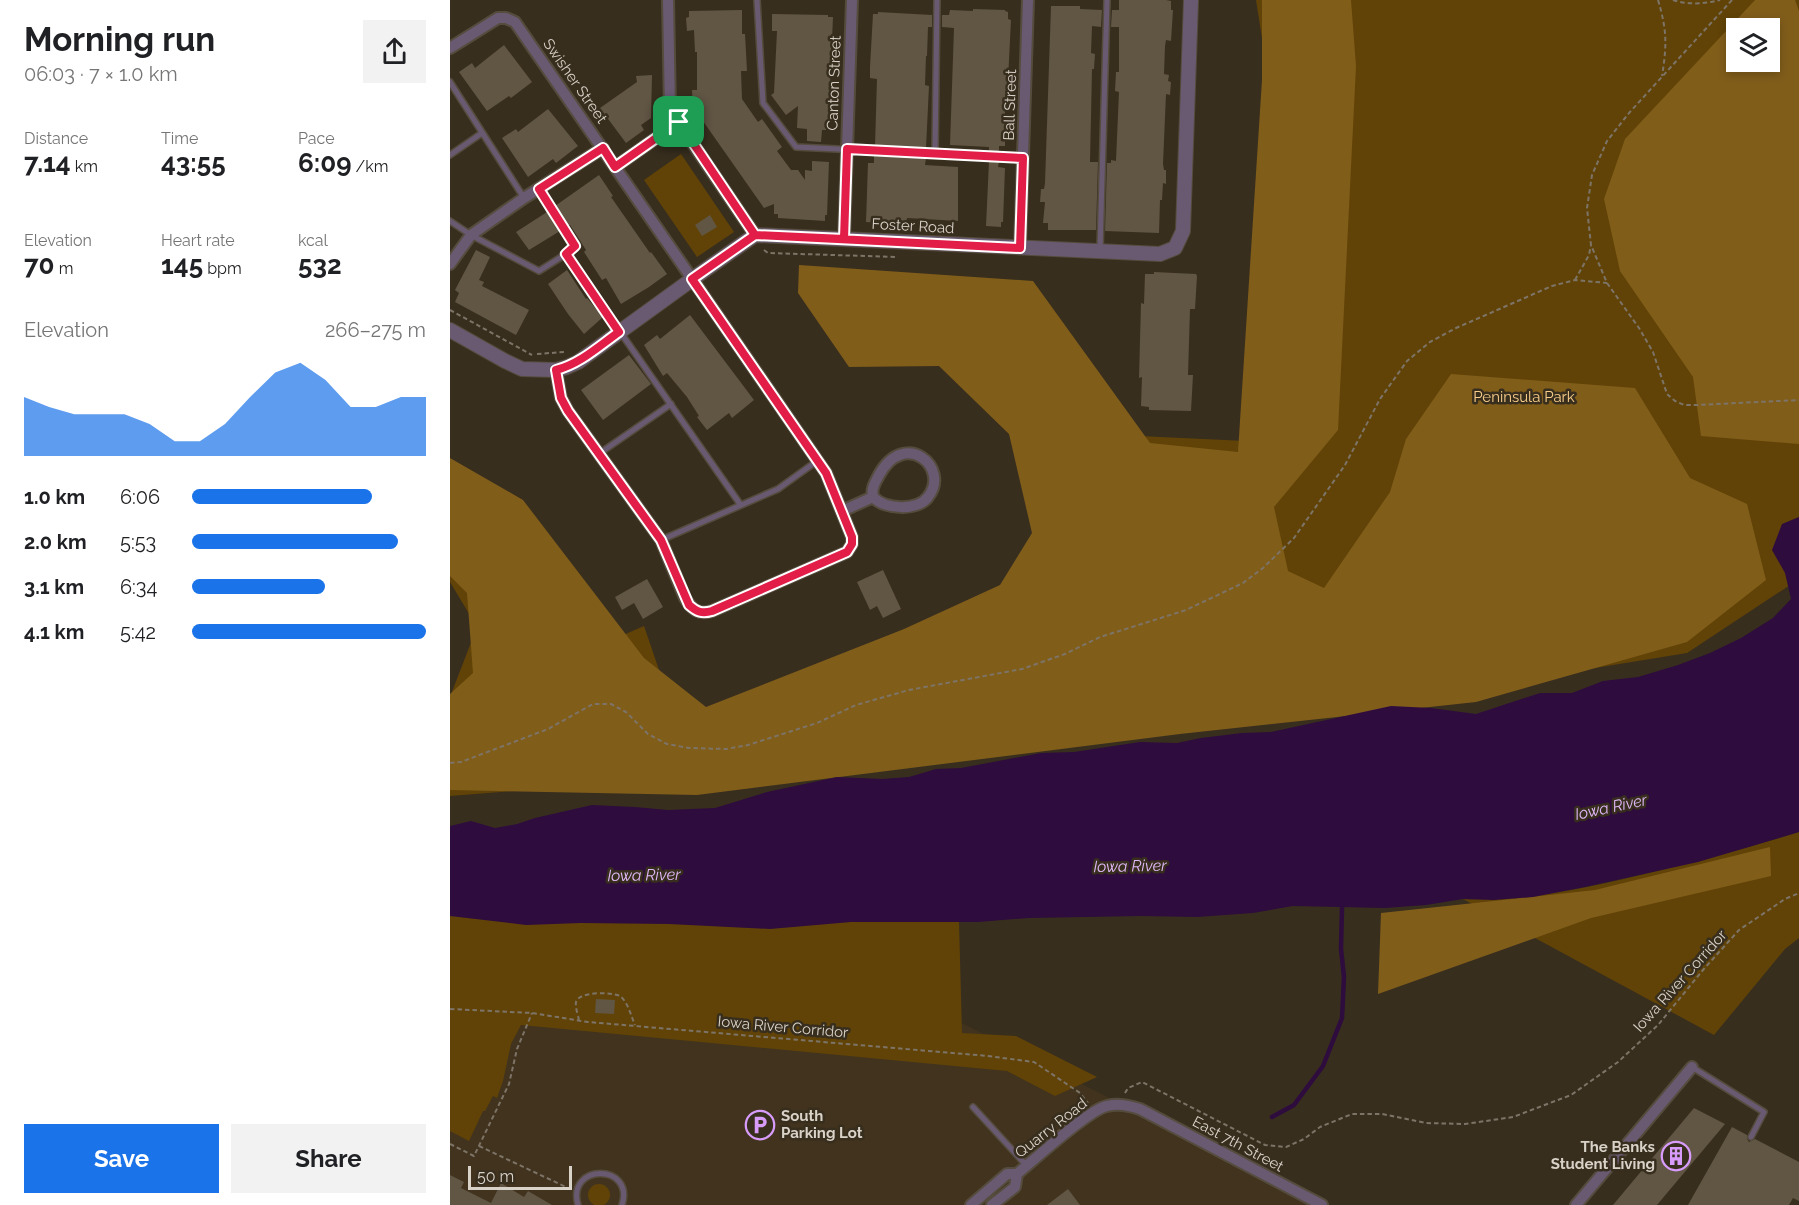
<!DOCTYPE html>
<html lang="en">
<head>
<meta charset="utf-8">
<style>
	:root { --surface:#fff; --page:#f2f2f2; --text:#202124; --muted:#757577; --accent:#1a73e8 }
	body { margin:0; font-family:Raleway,sans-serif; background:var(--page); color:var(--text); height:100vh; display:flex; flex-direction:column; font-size:22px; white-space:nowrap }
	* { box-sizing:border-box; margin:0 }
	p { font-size:20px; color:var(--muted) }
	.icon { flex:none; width:33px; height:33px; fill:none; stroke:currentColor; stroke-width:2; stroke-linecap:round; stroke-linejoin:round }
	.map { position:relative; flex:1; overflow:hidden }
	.side { display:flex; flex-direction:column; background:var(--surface); width:450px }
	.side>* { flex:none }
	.controls { position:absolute; left:1276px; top:18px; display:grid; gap:12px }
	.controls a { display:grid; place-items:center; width:54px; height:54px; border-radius:0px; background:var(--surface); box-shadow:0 3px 9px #0003; font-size:30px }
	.scale { position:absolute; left:18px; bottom:15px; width:104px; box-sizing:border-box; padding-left:6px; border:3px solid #d9d2c8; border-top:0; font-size:16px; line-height:21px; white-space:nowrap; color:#d9d2c8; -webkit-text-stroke:4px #382e1e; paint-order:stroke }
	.pin { position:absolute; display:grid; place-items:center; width:51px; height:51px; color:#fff; margin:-26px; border-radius:12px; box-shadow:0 3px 9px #0006 }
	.round { display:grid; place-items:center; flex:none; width:63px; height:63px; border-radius:0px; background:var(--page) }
	.headline { display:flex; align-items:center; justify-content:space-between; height:102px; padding:0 24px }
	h1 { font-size:33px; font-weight:700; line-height:45px }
	.figures { display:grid; grid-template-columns:repeat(3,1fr); gap:9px; height:102px; padding:6px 24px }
	.figures div { display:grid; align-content:center }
	.figures b { font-size:26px; font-weight:700 }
	.figures small { font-size:16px; font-weight:400 }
	.figures p { font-size:16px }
	.chart { height:168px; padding:12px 24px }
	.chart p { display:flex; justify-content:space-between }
	.chart svg { width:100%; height:108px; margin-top:6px; fill:var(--accent); opacity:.7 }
	.primary-button { display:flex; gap:12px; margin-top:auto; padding:12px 24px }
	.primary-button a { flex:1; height:69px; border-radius:0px; background:var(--accent); color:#fff; font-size:24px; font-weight:700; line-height:69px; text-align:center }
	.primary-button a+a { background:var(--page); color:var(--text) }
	ul { padding:0 24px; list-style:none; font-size:20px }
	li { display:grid; grid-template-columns:96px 72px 1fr; align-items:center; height:45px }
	li i { height:15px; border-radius:8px; background:var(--accent) }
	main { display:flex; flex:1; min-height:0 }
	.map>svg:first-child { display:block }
	.built { fill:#41331d }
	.green { fill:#614307; fill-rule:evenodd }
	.forest { fill:#815d1a; fill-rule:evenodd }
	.water { fill:#2e0c3e }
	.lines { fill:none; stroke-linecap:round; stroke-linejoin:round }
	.stream { stroke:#2e0c3e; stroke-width:4.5 }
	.building { fill:#615644 }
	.service-casing { stroke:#554c3d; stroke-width:8 }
	.minor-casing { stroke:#554c3d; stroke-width:14 }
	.tertiary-casing { stroke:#554c3d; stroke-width:16 }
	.path { stroke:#7d7467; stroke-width:2; stroke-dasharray:4.5 3; stroke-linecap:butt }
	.service { stroke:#695a72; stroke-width:5 }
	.minor { stroke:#695a72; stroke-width:10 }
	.tertiary { stroke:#695a72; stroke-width:14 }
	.route-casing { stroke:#fff; stroke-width:12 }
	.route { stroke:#e11d48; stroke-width:8 }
	.labels { text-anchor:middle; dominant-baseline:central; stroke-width:5; stroke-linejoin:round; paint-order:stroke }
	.street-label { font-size:15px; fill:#d9d2c8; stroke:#382e1e }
	.park-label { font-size:15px; fill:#f9ce8a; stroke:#382e1e }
	.poi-label { font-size:15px; font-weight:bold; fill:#d9d2c8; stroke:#382e1e; text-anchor:start }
	.water-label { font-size:16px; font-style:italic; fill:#e1b8f9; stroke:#382e1e }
</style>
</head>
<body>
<main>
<section class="side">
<div class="headline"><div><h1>Morning run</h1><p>06:03 · 7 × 1.0 km</p></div><a class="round"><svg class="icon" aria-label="share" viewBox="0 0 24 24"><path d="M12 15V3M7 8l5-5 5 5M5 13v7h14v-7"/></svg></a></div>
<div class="figures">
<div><p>Distance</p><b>7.14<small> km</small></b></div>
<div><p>Time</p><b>43:55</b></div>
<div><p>Pace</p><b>6:09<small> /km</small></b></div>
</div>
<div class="figures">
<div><p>Elevation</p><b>70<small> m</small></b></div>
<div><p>Heart rate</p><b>145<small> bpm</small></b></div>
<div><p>kcal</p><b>532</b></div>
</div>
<div class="chart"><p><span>Elevation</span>266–275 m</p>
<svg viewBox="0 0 160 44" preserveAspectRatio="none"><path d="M0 44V20L10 24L20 27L30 27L40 27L50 31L60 38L70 38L80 31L90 20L100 10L110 6L120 13L130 24L140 24L150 20L160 20V44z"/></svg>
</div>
<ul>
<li><b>1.0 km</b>6:06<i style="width:77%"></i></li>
<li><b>2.0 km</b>5:53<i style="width:88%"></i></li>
<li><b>3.1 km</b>6:34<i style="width:57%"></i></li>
<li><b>4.1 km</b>5:42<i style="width:100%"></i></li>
</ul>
<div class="primary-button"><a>Save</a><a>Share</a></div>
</section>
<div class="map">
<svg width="1349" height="1205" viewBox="0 0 1349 1205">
	<rect width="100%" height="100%" fill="#382e1e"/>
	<path class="built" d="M0,954L455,994L870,1205H0Z"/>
	<path class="green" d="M806,0H1349V579L1237,653L992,693L451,761L0,796V697L27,627L0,582V519L111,662L194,626L233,740L597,592L625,433L796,441L818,76ZM1287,28H1320V62H1287Z
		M231,154L284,232L247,257L194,180Z
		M1349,832V938L1335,949L1264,1035L1013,899C1079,901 1143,887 1207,871C1256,859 1301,847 1349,832Z
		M0,905L509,922L512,1033L566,1036L647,1077L605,1096L557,1071L71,1025L61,1044L53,1081L47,1098L43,1096L35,1111H33L19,1141L0,1131Z
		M138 1195a11 11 0 1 1 22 0a11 11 0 1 1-22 0Z"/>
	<path class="forest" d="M812,0H901L906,66L888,430L824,507L838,571L874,588L940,492L956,439L1001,374L1185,388L1240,478L1297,504L1316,580L1237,642L1026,702L730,734L247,795L0,790V694L23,673L17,593L0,576V458L73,500L194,658L256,707L454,629L550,585L582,533L559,434L489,366L399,367L348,293L349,265L583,281L700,443L788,452L812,80Z
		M1305,0H1345L1349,11V444L1251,436L1243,377L1170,271L1154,199L1175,139ZM1287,28H1320V62H1287Z
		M1320,847L1321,876L1141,918L928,994L931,913L1145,890Z"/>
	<path class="water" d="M1349,517V832L1248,862L1135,887L1083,897L1044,900L1013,899L976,905L935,908L843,906L803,913L747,917L691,916L579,918L528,922H401L320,929L219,924L131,923L76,925L0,916V826L21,821L45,828L67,824L85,818L142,805L185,807L218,810L265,808L317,792L387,777L432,779L459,777L486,769L511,768L591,753L624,752L690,742L727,743L751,738L792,733L821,732L941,706L981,708L1026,714L1090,693H1122L1153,681L1188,677L1228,665L1260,653L1291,638L1323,618L1341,599L1335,573L1322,550L1332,524Z"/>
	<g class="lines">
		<path class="stream" d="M822,1117L844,1105L873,1066L892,1018L894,977L891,949L892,907"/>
	</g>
	<path class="building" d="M669,0H716L721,1V10H723L721,41L716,40L715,46L714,74L719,75L718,81L721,82L720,95L716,94L713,164L714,170H716V184L713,183L712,200H710L709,233L655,231L657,163H661V160L666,161L669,92L665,91L666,72H669V27H661L662,10H669Z
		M601,6H630V9L652,10L651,27L642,26L641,53L645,54L644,69H642L640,162H648L646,230H598V223H593L595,202H590L591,189H594L595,183Z
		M523,9L555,10V11L558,12V19L561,20L557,100H555V146H549V152L539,151V147L500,145L504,28L492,27V15H499L500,10L523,11Z
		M292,10V34H295L297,71H291L292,99L308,122L312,119L332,147L327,151L341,170H348L355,180V170L362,171V161L379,162L377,215H375V221L328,218V214H324V204L314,208L248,114V106H243L242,90H247V52H245L244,30L237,31L236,18L239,17V11Z
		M428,12L482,15V27H478L477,56H476L475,85L479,86L476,148L425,146L427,79L420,78V67L423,14H428Z
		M322,14L378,15V17H383L378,130H372L371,142L357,141V129L347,128L348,106L336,115L321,95L324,93L327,31H322Z
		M54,45L82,82L61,98L59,96L37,111L9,72L22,63L25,68Z
		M202,75L201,118L191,125L194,130L176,143L150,108L187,82L186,76Z
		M98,109L128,146L106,163L103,159L78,177L52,138L66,129L68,132Z
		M424,156L476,158L475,165L508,167V221L457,218L456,224L416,222L418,163H424Z
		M539,161L549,162L548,167L555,168L553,222H551V227L536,226Z
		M149,175L163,196L161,197L200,253L201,252L217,274L199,287L171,304L156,278L152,280L134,252L136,250L120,225H118L105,206Z
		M97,212L110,231L79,250L66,232Z
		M260,215L267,227L252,236L245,225Z
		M26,250L40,257L29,280L34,282L32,286L79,310L66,335L5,302L9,293L5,290Z
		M117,270L136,299L137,298L153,317L134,334L118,314L98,284Z
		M704,272L746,274L747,276L745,309H740L738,375H743L741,411L699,410V407L691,406L692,377L689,378L691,303L694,304L695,274H704Z
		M240,315L304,400L282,418L279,413L257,430L247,417L249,416L237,397L217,373L213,376L194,345L207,335L210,339Z
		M179,355L201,384L153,420L131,390Z
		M433,570L451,609L433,618L427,606L420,610L407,582Z
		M197,579L213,607L193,619L184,603L172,610L165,597Z
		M146,999L165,1000L164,1014L145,1013Z
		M1244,1108L1275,1124L1207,1205H1163Z
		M1282,1127L1297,1135V1139L1299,1142L1305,1139L1349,1162V1201L1343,1198L1339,1205H1238Z
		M0,1175L14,1182L11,1188L41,1203L51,1183L74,1197L78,1191L102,1205H0Z
		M618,1189L630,1205H597Z"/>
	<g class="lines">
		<g class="service-casing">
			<path id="service" d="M307,0L313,103L346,147L573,158
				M0,82L74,198
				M485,153L487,0
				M0,155L32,133
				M89,189L125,246L116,254
				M0,221L21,235L89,271L116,254L290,504
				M650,250L657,0
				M150,453L221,404
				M211,540L328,489L367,461
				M1242,1067L1314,1112L1301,1137
				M523,1107L577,1166
				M128,1205C116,1163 185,1163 172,1205"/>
		</g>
		<g class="minor-casing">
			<path id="minor" d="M218,0L220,110L305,235
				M0,48L48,18H56L65,22L376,473L402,537V544L397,552L262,611C249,615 242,610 235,598L211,540L118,411L111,398L106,370
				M165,167L229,122
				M394,239L402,0
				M570,247L578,0
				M0,264L21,235L74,198L153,148
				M392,511L423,497C421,488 425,483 429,475C455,428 501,468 478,497C468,511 435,510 423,497
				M521,1205L557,1174H567
				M542,1205L565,1187L567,1174C585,1159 638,1110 657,1106C669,1103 679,1106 690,1109L872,1205
				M1126,1205L1242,1067"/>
		</g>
		<g class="tertiary-casing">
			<path id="tertiary" d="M0,330L55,361L72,369L106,370L117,367L128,362L255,270L305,235L710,254L725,248L733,231L741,0"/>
		</g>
		<path class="path" d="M1208,0C1217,30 1217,45 1212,76
			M1223,0C1238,5 1255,4 1270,0
			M1282,0L1179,113L1157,141L1142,175L1137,208L1141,245L1157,283L1189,328L1203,352L1217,394L1225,401L1234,405H1247L1349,400
			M314,250L318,253L448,257
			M1125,280L1139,255L1141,245
			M0,310L82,355
			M87,354L114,352
			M0,763L11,762L98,729L143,704H161L176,712L198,734L217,744L239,748L276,749L298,745L367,723L406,705L459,690L572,669L615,654L650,637L736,610L793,583L813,568L844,538L895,465L930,399L957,361L980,342L1006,328L1102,286L1125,280L1157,283
			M0,1009L82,1013L138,1022L538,1056L584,1062L630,1093L638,1103
			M129,1020C128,1015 125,1007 126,1002C129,991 162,992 170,996C178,1002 181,1016 185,1025
			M675,1093L678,1088L692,1082L815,1145L836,1147L854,1139L870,1127L902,1114H932L976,1123L1015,1124L1063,1117L1121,1095L1168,1062L1208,1025L1253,970L1289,930L1335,899L1349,893
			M0,1144L24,1156L59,1084L67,1049L82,1013
			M29,1146L118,1188"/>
		<use href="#service" class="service"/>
		<use href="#minor" class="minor"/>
		<use href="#tertiary" class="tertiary"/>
	</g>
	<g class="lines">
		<g class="route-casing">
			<path id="route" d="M229,122L165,167L153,148L89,189L125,246L116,254L169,332C149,346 130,364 106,370L111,398L118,411L211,540L239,605C247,612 252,614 262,611L397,552L402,544V537L376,473L242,279L305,235L570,248L573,158L397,149L394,239L305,235L229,122"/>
		</g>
		<use href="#route" class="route"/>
	</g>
	<defs>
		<g id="parking-ring" transform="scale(1.5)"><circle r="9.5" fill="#382e1e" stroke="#d79bf9" stroke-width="1.5"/><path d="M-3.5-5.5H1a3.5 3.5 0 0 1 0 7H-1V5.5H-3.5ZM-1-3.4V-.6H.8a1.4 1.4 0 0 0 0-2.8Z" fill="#d79bf9"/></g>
		<g id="building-ring" transform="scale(1.5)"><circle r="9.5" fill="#382e1e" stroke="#d79bf9" stroke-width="1.5"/><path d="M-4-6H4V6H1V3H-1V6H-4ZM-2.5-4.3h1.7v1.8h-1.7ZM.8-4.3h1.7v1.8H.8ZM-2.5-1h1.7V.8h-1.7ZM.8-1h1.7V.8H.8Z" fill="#d79bf9"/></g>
	</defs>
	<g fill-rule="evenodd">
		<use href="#parking-ring" x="310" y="1125"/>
		<use href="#building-ring" x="1226" y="1156"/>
	</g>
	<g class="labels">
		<g class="street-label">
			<text transform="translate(125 81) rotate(55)">Swisher Street</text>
			<text transform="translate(384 83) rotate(-88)">Canton Street</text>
			<text transform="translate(560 105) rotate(-88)">Ball Street</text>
			<text transform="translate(463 226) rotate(3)">Foster Road</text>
			<text transform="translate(1230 981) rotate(-48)">Iowa River Corridor</text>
			<text transform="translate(333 1027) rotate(5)">Iowa River Corridor</text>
			<text transform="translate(601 1128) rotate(-38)">Quarry Road</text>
			<text transform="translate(788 1144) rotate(28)">East 7th Street</text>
		</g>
		<g class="park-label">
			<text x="1074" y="397">Peninsula Park</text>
		</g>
		<g class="poi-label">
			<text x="331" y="1116">South<tspan x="331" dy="17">Parking Lot</tspan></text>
			<text x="1205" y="1147" text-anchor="end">The Banks<tspan x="1205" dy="17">Student Living</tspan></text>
		</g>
		<g class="water-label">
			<text transform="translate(1161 807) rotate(-12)">Iowa River</text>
			<text transform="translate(680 866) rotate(-1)">Iowa River</text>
			<text transform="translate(194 875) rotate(-1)">Iowa River</text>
		</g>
	</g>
</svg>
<div class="controls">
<a><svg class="icon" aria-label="layers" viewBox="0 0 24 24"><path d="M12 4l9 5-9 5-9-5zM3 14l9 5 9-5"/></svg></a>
</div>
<div class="scale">50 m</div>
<div class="pin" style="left:229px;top:122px;background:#1e9e55"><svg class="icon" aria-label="arrive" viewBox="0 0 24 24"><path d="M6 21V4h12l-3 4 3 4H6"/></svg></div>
</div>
</main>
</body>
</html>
